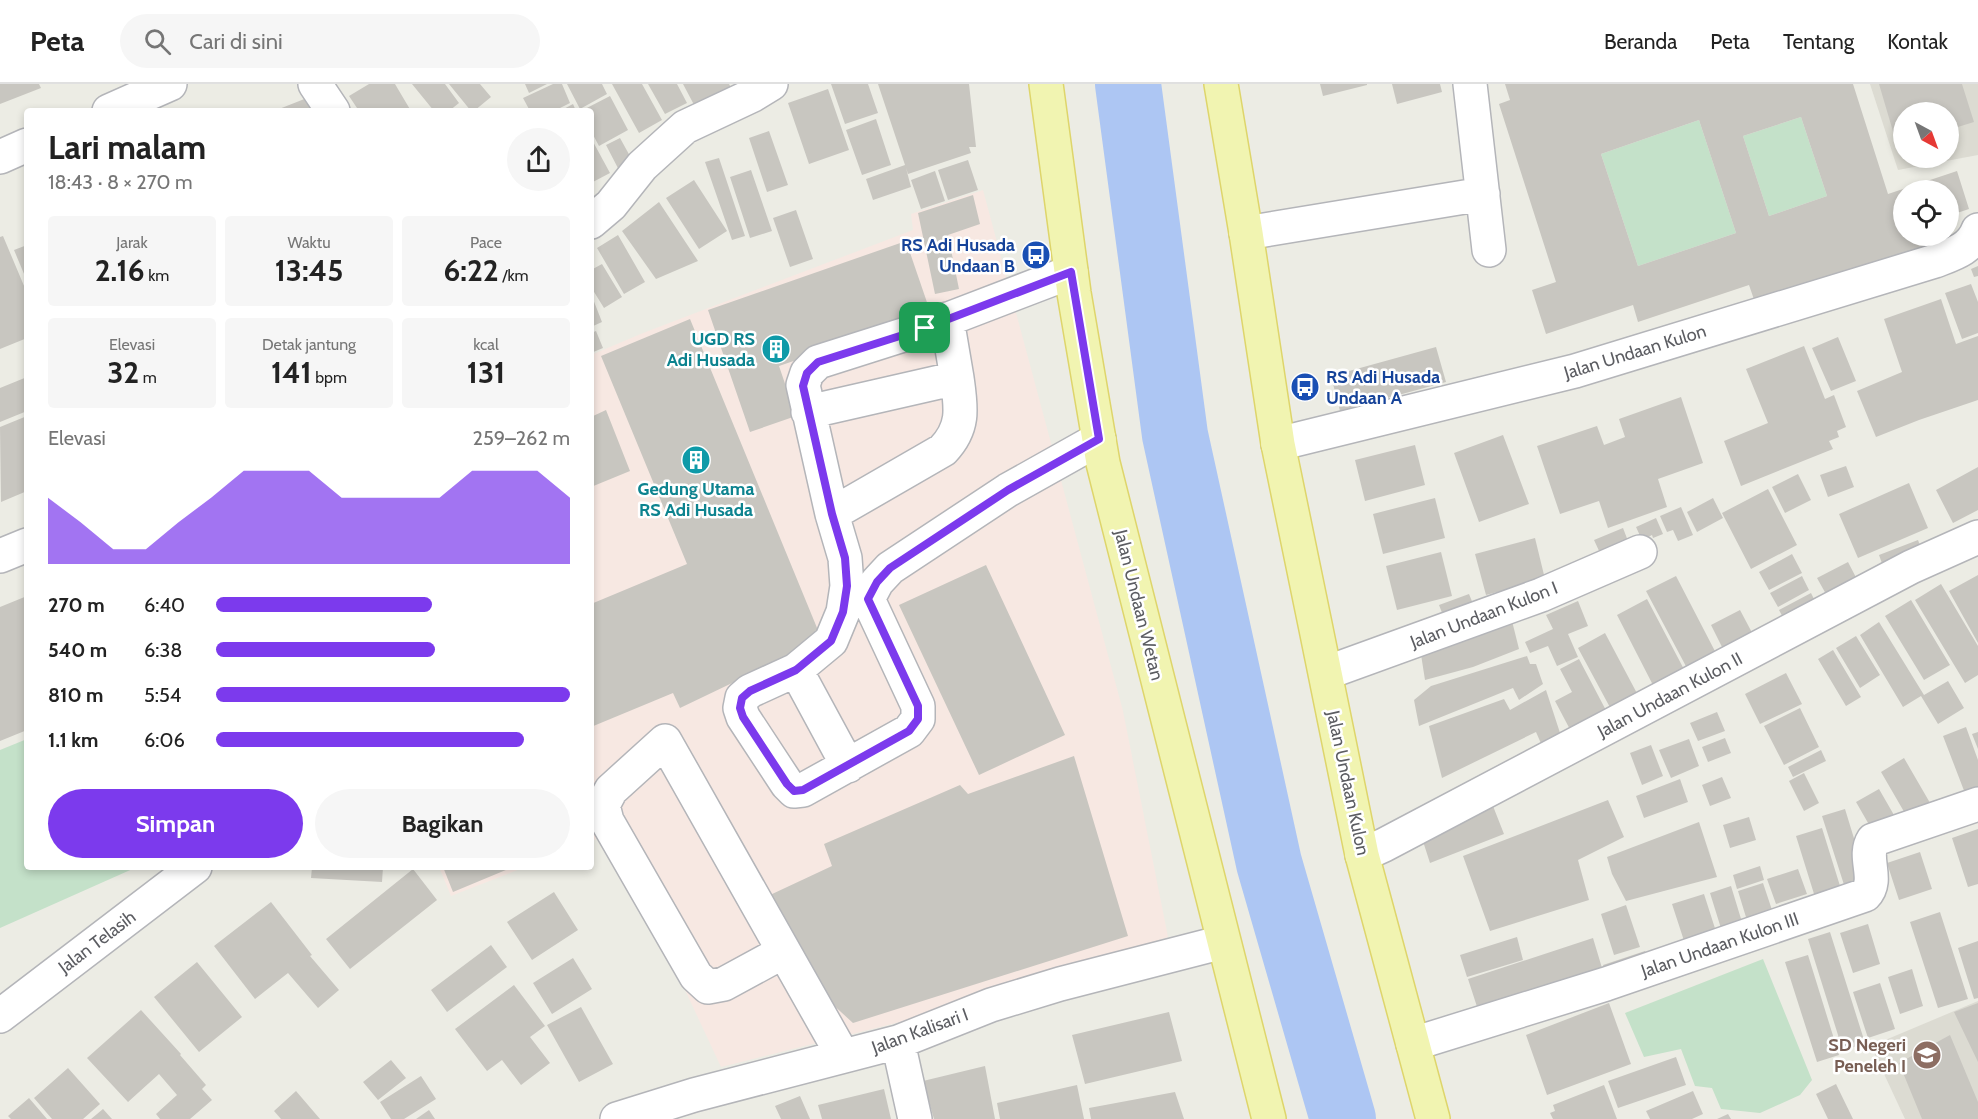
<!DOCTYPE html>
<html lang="id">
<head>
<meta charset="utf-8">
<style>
	:root { --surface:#fff; --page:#f6f6f6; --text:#222; --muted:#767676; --line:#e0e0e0; --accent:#7c3aed }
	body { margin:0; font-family:Cabin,sans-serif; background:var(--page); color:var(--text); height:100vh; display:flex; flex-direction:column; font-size:22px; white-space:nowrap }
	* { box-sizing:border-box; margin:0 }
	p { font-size:20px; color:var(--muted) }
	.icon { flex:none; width:33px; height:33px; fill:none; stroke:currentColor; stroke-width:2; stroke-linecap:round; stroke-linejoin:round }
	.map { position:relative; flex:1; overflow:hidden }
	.details { position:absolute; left:24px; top:24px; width:570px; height:762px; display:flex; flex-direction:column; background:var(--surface); border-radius:6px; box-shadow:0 3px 9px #0003 }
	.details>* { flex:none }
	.needle { width:39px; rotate:139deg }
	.fabs { position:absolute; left:1893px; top:18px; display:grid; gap:12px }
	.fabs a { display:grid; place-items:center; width:66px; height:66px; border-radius:50%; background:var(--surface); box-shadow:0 3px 9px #0003; font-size:30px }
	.pin { position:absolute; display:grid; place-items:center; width:51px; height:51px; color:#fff; margin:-26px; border-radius:12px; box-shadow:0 3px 9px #0006 }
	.round { display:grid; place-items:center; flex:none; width:63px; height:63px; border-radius:32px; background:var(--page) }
	.headline { display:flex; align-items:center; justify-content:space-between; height:102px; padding:0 24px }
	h1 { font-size:33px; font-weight:700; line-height:45px }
	.figures { display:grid; grid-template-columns:repeat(3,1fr); gap:9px; height:102px; padding:6px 24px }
	.figures div { display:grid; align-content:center; border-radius:6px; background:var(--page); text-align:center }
	.figures b { font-size:30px; font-weight:700 }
	.figures small { font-size:16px; font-weight:400 }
	.figures p { font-size:16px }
	.chart { height:168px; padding:12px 24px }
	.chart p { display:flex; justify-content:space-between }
	.chart svg { width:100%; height:108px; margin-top:6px; fill:var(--accent); opacity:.7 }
	.action { display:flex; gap:12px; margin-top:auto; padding:12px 24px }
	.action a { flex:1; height:69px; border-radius:36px; background:var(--accent); color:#fff; font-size:24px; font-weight:700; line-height:69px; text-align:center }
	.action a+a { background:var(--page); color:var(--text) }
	ul { padding:0 24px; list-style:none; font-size:20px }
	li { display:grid; grid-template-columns:96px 72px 1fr; align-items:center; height:45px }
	li i { height:15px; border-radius:8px; background:var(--accent) }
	header { display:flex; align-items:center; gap:36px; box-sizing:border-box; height:84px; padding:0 30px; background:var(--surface); border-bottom:2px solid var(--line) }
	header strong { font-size:28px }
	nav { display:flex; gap:33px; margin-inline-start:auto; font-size:21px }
	.search { width:420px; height:54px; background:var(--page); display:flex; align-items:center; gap:15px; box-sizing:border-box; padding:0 21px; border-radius:33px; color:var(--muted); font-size:22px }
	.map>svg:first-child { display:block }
	.education { fill:#dcdbd2; fill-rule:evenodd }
	.medical { fill:#f7e8e2 }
	.green { fill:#c4e1c9 }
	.water { fill:#adc6f3 }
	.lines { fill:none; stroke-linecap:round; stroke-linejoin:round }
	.river { stroke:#adc6f3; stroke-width:66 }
	.building { fill:#c8c6c0; fill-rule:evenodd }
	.minor-casing { stroke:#b4b5b9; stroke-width:36 }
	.major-casing { stroke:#ded56b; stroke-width:36 }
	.minor { stroke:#fff; stroke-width:33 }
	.major { stroke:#f1f4b1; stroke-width:33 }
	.route-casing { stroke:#fff; stroke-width:12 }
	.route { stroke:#7c3aed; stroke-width:8 }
	.labels { text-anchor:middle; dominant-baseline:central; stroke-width:5; stroke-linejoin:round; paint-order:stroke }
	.transit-label { font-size:18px; font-weight:bold; fill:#164399; stroke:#fff; text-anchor:end }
	.culture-label { font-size:18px; font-weight:bold; fill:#0d838f; stroke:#fff; text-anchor:end }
	.street-label { font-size:18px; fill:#5c5d62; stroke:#fff }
	.education-label { font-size:18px; font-weight:bold; fill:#785e54; stroke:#fff; text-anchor:end }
</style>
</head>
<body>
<header>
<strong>Peta</strong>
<div class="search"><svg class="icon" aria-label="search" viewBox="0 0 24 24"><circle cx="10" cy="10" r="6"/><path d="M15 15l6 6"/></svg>Cari di sini</div>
<nav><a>Beranda</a><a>Peta</a><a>Tentang</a><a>Kontak</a></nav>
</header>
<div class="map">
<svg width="1978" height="1035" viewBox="0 0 1978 1035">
	<rect width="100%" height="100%" fill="#ecece4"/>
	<path class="education" d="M1870,0H1978V71L1898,86ZM1904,28H1948V74H1904Z
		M1978,917V1035H1905L1871,962Z"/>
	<path class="medical" d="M983,106L1123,627L1168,853L908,936L721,983L657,846L604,752L591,757V271L643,249L913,146L911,130Z
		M439,783H525L451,812Z"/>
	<path class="green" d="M1801,33L1827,112L1769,132L1743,52Z
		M1699,36L1736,149L1638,182L1601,70Z
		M27,655V783H137L0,844V666Z
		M1763,875L1812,996L1800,1011L1760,1029L1721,1025L1712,1004L1695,1002L1681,965L1644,973L1625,929Z"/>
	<path class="water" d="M1104,0H1143L1150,68L1184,268L1146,273Z"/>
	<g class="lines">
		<path class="river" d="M1128,0L1175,351L1269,779L1343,1035"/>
	</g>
	<path class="building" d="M0,0H39L41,4L0,20Z
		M369,0H395L411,27H359L349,12Z
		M412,0H445L459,19L449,27H434Z
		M449,0H480L491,13L474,27H471Z
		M525,0H547L529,9Z
		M553,0H562L570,19L554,27H530L523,14Z
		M567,0H602L607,10L580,25Z
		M612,0H642L662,36L639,49Z
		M648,0H677L687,19L665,30Z
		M683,0H729L737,14L701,34Z
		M831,0H868L878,29L845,40Z
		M878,0H969L976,63H969L971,69L908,90L906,84L911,103L873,116L866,95L905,81Z
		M1320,0H1367V1L1323,12Z
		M1392,0H1440L1442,8L1397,20Z
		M1505,0H1853L1888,110L1957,87L1969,125L1948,132V106H1904V152H1948L1953,166L1759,230L1749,201L1638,238L1633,221L1546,250L1532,206L1556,198L1499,20L1510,16ZM1801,33L1827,112L1769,132L1743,52ZM1699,36L1736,149L1638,182L1601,70Z
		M1879,0H1962L1974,38L1948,46V28H1904V59L1897,61Z
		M828,5L849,66L809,80L788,19Z
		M317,10L323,27H274Z
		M610,12L628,46L599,62L591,47V27H581Z
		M573,20L576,27H560Z
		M876,35L891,81L862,91L846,46Z
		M769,47L788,101L767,108L749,54Z
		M591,54L610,89L591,99Z
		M620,54L636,83L621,90L606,61Z
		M719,74L745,152L732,156L705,78Z
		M968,76L978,106L948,116L938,86Z
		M751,86L772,147L750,154L730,93Z
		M935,87L945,117L921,125L911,96Z
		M694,96L727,147L699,165L666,114Z
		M973,111L980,140L948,151L959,205L935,210L918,129Z
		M659,118L698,177L656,195L622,147Z
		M796,126L813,175L790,183L773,134Z
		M618,151L645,198L624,210L597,164Z
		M3,152L27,209V254L0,265V153Z
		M906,157L931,230L779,282L796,332L750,348L708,226Z
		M27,161V197L14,166Z
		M602,180L622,213L604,224L591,203V186Z
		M1978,182V192L1974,193L1971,185Z
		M1971,200L1978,218V249L1962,255L1945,209Z
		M591,210L602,238L591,243Z
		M1941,215L1956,260L1978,252V316L1919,336L1876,353L1857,307L1902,288L1884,235Z
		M690,235L822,556L680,624L673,609L591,643V520L687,480L601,272Z
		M596,247L603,264L591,269V249Z
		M1838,253L1856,297L1831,307L1812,264Z
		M1804,262L1825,315L1834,311L1846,343L1837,347L1839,353L1829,357L1833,365L1741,402L1724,357L1768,339L1746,285Z
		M1436,263L1446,298L1340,327L1331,292Z
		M27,293V327L0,338V304Z
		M1681,313L1703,379L1658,395L1667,423L1608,444L1599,417L1560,430L1537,362L1597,342L1604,361L1625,353L1619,335Z
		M606,326L630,387L591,403V333Z
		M27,332V407L1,418L0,343Z
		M1503,351L1529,420L1479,438L1454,369Z
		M1415,361L1425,401L1365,417L1355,376Z
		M1846,382L1854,403L1828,413L1820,391Z
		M1978,383V426L1953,439L1936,406Z
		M1798,390L1811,416L1785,429L1772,403Z
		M1909,399L1928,444L1858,474L1839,430Z
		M1768,405L1797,461L1751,485L1722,429Z
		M1435,414L1445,454L1383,470L1373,430Z
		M1713,414L1723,434L1697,448L1687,428Z
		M1681,423L1693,451L1678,457L1673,446L1667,448L1660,432Z
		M1656,434L1663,450L1653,454L1652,451L1642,456L1636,443Z
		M1623,444L1628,457L1600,469L1594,456Z
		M1535,454L1545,495L1486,511L1475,470Z
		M1918,456L1923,470L1884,485L1879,471Z
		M1441,468L1452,512L1397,526L1386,482Z
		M1792,470L1802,489L1769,506L1759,488Z
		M1848,478L1861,503L1831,519L1817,494Z
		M986,481L1065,651L979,691L899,521Z
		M1978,491V559L1949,507Z
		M1676,492L1718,573L1689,588L1646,507Z
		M1802,492L1809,506L1778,523L1770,509Z
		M1941,500L1978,562V591L1965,599L1915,516Z
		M1811,509L1819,525L1787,541L1779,526Z
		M1469,510L1476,527L1446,539L1439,521Z
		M27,512V646L0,657V523Z
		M1647,515L1687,591L1656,607L1617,531Z
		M1911,516L1950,581L1924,596L1885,532Z
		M1578,517L1588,542L1568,550L1578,573L1557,582L1548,562L1530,569L1525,558L1553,545L1546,531Z
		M1740,526L1757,558L1727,573L1711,541Z
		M1512,537L1519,565L1473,583L1425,596L1420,564Z
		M1879,538L1924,611L1948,597L1964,624L1938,640L1921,612L1903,623L1860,551Z
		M1605,549L1640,615L1613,629L1578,564Z
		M1856,552L1880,591L1860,604L1836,564Z
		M1833,566L1861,613L1846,622L1818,575Z
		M1527,572L1530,580H1536L1543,600L1519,616L1513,604L1419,642L1414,616L1431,602Z
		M1579,575L1610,634L1574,653L1555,617L1572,608L1560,585Z
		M1786,589L1802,620L1760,640L1745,610Z
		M1546,606L1562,655L1543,664L1536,648L1442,694L1429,642L1504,615L1510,626Z
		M1800,624L1819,663L1784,681L1764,642Z
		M1717,628L1725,647L1698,657L1690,639Z
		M1966,643L1978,676V712L1968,717L1943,652Z
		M1978,648V665L1972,650Z
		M1725,654L1731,669L1708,678L1702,663Z
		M1689,655L1699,682L1671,694L1659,666Z
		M1651,661L1663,692L1642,701L1630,669Z
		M1821,666L1826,677L1793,693L1788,683Z
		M1074,672L1128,852L853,939L818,907L770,811L832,782L824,760L960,701L968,710Z
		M1904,674L1933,724L1910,738L1881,688Z
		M1804,689L1819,719L1804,727L1789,697Z
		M1722,693L1731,714L1710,722L1702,701Z
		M1680,695L1688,718L1644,734L1636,712Z
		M1879,705L1898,738L1875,751L1856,718Z
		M1608,716L1624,753L1578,776L1589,816L1490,847L1463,772Z
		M1491,717L1504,750L1430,779L1420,748Z
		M1845,725L1868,800L1846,807L1822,732Z
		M1749,733L1756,756L1730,764L1723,741Z
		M1699,738L1717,793L1626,817L1612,790L1607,773Z
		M1822,744L1845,818L1819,826L1796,752Z
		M1978,745V800L1968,803L1952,754Z
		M1920,768L1932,805L1899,816L1887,779Z
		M1760,782L1764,796L1737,805L1733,791Z
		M312,783H383L382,798L311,794Z
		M443,783H513L453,808Z
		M413,785L437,816L350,885L326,855Z
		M1798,785L1807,810L1776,820L1767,795Z
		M1763,799L1775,835L1749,843L1738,807Z
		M1731,802L1745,848L1724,854L1710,809Z
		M554,808L578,846L532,876L507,838Z
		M1704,810L1720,860L1688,869L1672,820Z
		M271,818L312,871L310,872L339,906L318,924L288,889L255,915L214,862Z
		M1626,821L1640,863L1614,871L1601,830Z
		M1940,828L1968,915L1938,924L1910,838Z
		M1868,840L1880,880L1853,889L1840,849Z
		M1830,848L1865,959L1843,967L1808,855Z
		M1517,853L1523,876L1467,893L1460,871Z
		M1593,854L1605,894L1481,935L1468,895Z
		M1978,857V914L1974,915L1958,864Z
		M491,861L507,883L447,928L431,906Z
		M1645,867L1649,881L1607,895L1603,881Z
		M1808,871L1839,971L1817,978L1785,878Z
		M573,874L592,905L552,930L533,899Z
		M197,878L242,933L199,968L154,913Z
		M1912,885L1923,922L1900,930L1888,893Z
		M1880,899L1895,945L1868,954L1853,908Z
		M514,901L545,942L530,953L550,979L521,1001L502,976L487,987L455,945Z
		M1609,919L1631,980L1547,1011L1526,951Z
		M1978,919V978L1954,928Z
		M581,923L613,980L579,998L547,941Z
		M141,926L181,970L180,971L206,1001L202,1005L212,1016L190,1035H160L156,1030L177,1011L159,990L128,1018L87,974Z
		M1169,928L1182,977L1085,1000L1072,951Z
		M1950,951L1978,1018V1035H1922L1899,979Z
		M1676,973L1686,1001L1618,1024L1608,997Z
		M391,976L406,994L378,1016L363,998Z
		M985,982L995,1035H934L923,997Z
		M68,984L100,1020L83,1035H52L34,1014Z
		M421,992L436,1015L404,1035H391L380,1018Z
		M1836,1000L1853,1035H1828L1816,1010Z
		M1077,1001L1084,1035H1000L997,1019Z
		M1604,1001L1617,1035H1553L1550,1029L1555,1027L1553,1021Z
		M884,1005L891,1035H822L818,1021Z
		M296,1007L320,1035H281L274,1027Z
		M1693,1007L1703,1030L1692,1035H1650L1646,1027Z
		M1175,1008L1184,1035H1091L1089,1024Z
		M800,1012L810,1035H781L775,1022Z
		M29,1014L47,1035H11L8,1032Z
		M103,1025L112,1035H91Z
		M429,1026L435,1035H416Z
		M1728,1030L1731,1035H1717Z"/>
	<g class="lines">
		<g class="minor-casing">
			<path id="minor" d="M315,0L333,27
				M1470,0L1489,166
				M109,27L170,0
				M0,73L27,61
				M591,138L611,121L642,82L685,43L753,11L771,0
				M1246,149L1483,110
				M947,235L957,294
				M808,328L957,294C961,323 965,343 943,366L832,430
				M1278,360L1575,287L1935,177C1953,170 1971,165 1978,146
				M0,472L27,461
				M847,502L868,515L918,622V635L909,647L803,706L794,707L787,700L743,633L740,624L742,614L750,607L796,586L831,557L843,528L847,502L845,474L832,430L803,301L807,289L818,278L925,244L1071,188
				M868,515L877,498L890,484L1008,406L1099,355
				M796,586L848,682
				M1326,589L1541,511L1640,468
				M1362,771L1384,761L1911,483L1978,453
				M783,868L724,900L708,903L696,892L607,737L603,721L611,706L665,657L843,972
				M0,932L195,783
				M898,958L915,1035
				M1413,960L1606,900L1865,811C1880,796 1862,773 1873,756L1978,720
				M617,1035L694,1011L898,958L991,921L1060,900L1223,858"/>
		</g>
		<g class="major-casing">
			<path id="major" d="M1046,0L1074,209L1103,379L1269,1035
				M1221,0L1246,149L1278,360L1315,540L1362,771L1433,1035"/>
		</g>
		<use href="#minor" class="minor"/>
		<use href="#major" class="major"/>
	</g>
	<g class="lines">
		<g class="route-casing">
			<path id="route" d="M1071,188L1099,355L1008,406L890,484L877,498L868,515L918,622V635L909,647L803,706L794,707L787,700L743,633L740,624L742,614L750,607L796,586L831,557L843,528L847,502L845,474L832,430L803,302L807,289L818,278L925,244Z"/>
		</g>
		<use href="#route" class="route"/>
	</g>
	<defs>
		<g id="bus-disc" transform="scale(1.5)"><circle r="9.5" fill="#1a4fb4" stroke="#fff"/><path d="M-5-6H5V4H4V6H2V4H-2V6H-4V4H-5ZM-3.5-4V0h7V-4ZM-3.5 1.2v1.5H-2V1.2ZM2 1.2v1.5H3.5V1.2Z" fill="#fff"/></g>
		<g id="building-disc" transform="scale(1.5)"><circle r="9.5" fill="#0f9aa8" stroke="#fff"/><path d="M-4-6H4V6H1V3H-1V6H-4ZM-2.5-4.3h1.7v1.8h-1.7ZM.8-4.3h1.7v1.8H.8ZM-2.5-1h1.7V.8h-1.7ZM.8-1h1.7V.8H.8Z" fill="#fff"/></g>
		<g id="school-disc" transform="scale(1.5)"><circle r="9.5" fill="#8d6e63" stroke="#fff"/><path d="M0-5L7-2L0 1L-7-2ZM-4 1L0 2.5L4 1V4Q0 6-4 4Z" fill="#fff"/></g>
	</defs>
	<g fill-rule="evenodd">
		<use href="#bus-disc" x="1036" y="171"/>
		<use href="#building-disc" x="776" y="265"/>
		<use href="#bus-disc" x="1305" y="303"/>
		<use href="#building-disc" x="696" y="376"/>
		<use href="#school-disc" x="1927" y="971"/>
	</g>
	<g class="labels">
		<g class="transit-label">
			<text x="1015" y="161">RS Adi Husada<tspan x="1015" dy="21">Undaan B</tspan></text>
			<text x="1326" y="293" text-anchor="start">RS Adi Husada<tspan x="1326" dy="21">Undaan A</tspan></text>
		</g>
		<g class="culture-label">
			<text x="755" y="255">UGD RS<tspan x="755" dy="21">Adi Husada</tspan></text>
			<text x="696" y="405" text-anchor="middle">Gedung Utama<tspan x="696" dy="21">RS Adi Husada</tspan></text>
		</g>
		<g class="street-label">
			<text transform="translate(1635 268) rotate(-17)">Jalan Undaan Kulon</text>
			<text transform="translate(1139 521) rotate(76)">Jalan Undaan Wetan</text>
			<text transform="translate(1484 531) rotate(-21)">Jalan Undaan Kulon I</text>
			<text transform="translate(1670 611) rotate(-28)">Jalan Undaan Kulon II</text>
			<text transform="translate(1348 699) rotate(78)">Jalan Undaan Kulon</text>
			<text transform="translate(97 858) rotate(-37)">Jalan Telasih</text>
			<text transform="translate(1720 861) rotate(-19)">Jalan Undaan Kulon III</text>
			<text transform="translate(920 947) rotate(-20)">Jalan Kalisari I</text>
		</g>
		<g class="education-label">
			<text x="1906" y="961">SD Negeri<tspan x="1906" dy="21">Peneleh I</tspan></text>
		</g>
	</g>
</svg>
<div class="fabs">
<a><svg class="needle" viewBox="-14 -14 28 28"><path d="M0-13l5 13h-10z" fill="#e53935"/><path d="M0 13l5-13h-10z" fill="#767676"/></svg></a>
<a><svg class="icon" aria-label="locate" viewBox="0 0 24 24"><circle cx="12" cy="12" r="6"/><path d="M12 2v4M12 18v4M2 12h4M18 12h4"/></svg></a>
</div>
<div class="pin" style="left:925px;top:244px;background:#1e9e55"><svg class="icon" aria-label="arrive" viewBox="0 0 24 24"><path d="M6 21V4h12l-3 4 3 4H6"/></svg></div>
<section class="details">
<div class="headline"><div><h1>Lari malam</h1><p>18:43 · 8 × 270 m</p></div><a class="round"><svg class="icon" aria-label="share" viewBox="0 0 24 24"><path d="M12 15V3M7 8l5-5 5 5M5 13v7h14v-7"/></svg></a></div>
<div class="figures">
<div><p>Jarak</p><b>2.16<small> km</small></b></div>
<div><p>Waktu</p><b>13:45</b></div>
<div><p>Pace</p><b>6:22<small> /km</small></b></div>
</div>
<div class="figures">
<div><p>Elevasi</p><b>32<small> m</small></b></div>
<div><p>Detak jantung</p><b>141<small> bpm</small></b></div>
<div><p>kcal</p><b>131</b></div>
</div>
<div class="chart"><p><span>Elevasi</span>259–262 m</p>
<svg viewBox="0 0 160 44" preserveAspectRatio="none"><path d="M0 44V17L10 27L20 38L30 38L40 27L50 17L60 6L70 6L80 6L90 17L100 17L110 17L120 17L130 6L140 6L150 6L160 17V44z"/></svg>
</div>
<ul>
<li><b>270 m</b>6:40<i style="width:61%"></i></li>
<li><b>540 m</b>6:38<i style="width:62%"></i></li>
<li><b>810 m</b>5:54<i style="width:100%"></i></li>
<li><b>1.1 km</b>6:06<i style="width:87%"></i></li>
</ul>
<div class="action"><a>Simpan</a><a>Bagikan</a></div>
</section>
</div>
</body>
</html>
